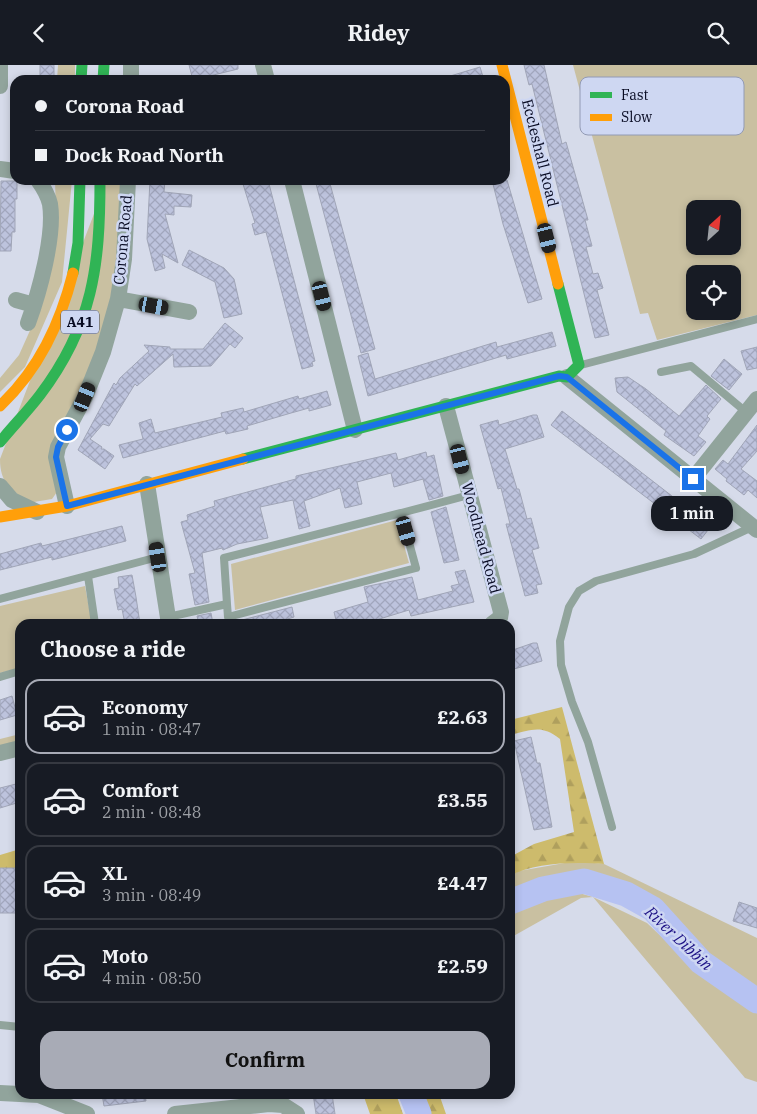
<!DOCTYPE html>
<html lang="en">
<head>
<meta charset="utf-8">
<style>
	:root { --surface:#171b24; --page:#242831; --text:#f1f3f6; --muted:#9ea1a6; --line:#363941; --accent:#a8abb6 }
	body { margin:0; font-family:"IBM Plex Serif",serif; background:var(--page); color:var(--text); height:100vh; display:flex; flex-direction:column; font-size:19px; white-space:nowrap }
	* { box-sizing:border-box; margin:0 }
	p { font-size:16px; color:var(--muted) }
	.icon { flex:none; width:28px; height:28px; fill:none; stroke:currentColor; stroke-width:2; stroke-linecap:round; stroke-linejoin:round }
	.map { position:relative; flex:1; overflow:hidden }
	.panel { position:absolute; left:15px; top:554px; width:500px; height:480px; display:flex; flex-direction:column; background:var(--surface); border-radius:15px; box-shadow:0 2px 8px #0003 }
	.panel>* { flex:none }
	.hud { position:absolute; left:10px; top:10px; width:500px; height:110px; border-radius:15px; box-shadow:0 2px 8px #0003; display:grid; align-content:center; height:110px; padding:0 25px; background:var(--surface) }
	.needle { width:32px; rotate:27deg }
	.fabs { position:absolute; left:686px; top:135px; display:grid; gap:10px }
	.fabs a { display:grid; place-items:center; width:55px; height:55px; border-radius:10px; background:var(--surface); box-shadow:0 2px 8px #0003; font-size:25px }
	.end { position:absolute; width:22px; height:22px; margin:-11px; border:6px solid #1a73e8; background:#fff; box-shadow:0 0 0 2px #fff }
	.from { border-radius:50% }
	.bubble { position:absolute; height:35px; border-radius:15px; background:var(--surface); box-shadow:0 2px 8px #0003; font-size:16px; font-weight:800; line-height:35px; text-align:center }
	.car { position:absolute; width:15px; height:30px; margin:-15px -8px; border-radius:6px; box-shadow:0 0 4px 1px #0007; background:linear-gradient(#222 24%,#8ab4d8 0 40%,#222 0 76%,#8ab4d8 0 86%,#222 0) }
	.hud b { display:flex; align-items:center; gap:18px; height:48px; font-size:19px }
	.hud b+b { border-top:1px solid var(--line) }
	.hud i { width:12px; height:12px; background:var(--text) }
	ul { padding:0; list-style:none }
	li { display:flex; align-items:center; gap:15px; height:75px; margin:0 10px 8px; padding:0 15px; border:2px solid var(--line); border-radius:15px }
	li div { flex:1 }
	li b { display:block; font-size:19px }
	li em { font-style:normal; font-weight:800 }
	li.active { border-color:var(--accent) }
	li>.icon { width:45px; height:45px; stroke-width:1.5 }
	h2 { padding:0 25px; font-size:22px; line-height:60px }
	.cta { display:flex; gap:10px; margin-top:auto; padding:10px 25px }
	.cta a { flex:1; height:58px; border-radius:15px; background:var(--accent); color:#111; font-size:20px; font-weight:800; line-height:58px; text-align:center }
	header { display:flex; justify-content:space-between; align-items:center; height:65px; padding:0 25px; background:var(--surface); font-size:22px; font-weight:800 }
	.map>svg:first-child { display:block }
	.green { fill:#c9c0a1; fill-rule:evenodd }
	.forest { fill:url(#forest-firs) }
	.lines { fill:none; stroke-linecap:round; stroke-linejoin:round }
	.river { stroke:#b6c2f2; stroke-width:25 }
	.building { fill:url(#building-cross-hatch); stroke:#a0a5b7 }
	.lane { stroke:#91a49c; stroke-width:8 }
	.street { stroke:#91a49c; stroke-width:16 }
	.fast { stroke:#30b455; stroke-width:11 }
	.slow { stroke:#ff9f0a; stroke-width:11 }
	.route { stroke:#1a73e8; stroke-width:6 }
	.labels { text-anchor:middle; stroke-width:5; stroke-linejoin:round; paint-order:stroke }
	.shield { fill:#ced7f2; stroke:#434860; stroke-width:1 }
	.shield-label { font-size:14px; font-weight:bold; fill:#070a22 }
	.street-label { font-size:15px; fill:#070a22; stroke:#ced7f2 }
	.water-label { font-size:16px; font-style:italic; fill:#1c1185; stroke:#ced7f2 }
	.key { fill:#ced7f2; stroke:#929ab4; stroke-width:1 }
	.key-label { font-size:14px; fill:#070a22 }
</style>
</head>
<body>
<header><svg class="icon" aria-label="back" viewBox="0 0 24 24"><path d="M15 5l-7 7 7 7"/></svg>Ridey<svg class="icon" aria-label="search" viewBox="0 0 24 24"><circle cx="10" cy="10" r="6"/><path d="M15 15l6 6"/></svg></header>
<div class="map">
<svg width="757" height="1049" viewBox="0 0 757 1049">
	<defs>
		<pattern id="forest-firs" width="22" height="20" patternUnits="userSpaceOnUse" patternTransform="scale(1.25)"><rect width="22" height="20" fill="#cdbb6c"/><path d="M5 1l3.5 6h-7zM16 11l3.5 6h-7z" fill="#af9f5d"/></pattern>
		<pattern id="building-cross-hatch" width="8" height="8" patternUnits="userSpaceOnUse" patternTransform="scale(1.25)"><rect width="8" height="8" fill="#bdc3dd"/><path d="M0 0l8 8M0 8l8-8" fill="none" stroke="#a1a6bd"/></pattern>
	</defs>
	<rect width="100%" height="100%" fill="#d6dbea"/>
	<!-- green -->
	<path class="green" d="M58,0H75V15H57Z
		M573,0H757V250L657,275L648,248L640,249ZM695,144H732V181H695ZM695,209H732V246H695Z
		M55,115H72L62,217L25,302L0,327V313L19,290L32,261L56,151Z
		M107,115H122L120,182L112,234L102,274L71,346L57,427L52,434L28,438C11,423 0,419 0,394Z
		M397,455L409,498L235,545L231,499Z
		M85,521L92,559H20V603L0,608V541Z
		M20,669V678L0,684V674Z
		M576,796L604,799L757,873V929C739,918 722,907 707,893C691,879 679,860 663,846C640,825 600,805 569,808C548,809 529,818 510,825V811L519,806Z
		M572,826L593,832L647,858L703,911L757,947V1017L745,1013L593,832L581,833L510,873V847L558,828Z"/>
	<!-- forest -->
	<path class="forest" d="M562,642L604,799C576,797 534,797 510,811V792L534,779L574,767L560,674C541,659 532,665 510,670V655Z
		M20,784V803H0V790Z
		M363,1029H396L403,1049H370Z
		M424,1029H439L446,1049H430Z"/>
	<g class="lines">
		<!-- river -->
		<path class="river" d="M510,837L543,824L584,816L626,829L653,844L701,897L757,936
			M411,1029L419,1049"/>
	</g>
	<!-- building -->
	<path class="building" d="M40,0H54V15H40Z
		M189,0H238V4L193,15Z
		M524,0H544L562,79L566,77L588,155H585L592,181L586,182L593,209L598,208L603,223L597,225L609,270L595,273L532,19L529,20Z
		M480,2L484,15H447V12Z
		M150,115H165L164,127L192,130L191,142L174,141V150L165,149L178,198L162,189L165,203L155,206L147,174Z
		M248,115H268L315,296L312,297L313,301L302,304L266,167L255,170L252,159L255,158L243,119L249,117Z
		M315,115H329L375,284L361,288Z
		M492,115H507L542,234L528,238L503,159Z
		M1,116H17V134H15V167H12L11,186H0Z
		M189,185L224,203L234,214L242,249L224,253L215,217L182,200Z
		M225,258L243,273L235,283L230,279L211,301L174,302L173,289L137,321L135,319L109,361L103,359L90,374L102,382L101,384H104L114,391L105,404L78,385L114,318L116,320L120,313L149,286L144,280L170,282V284H203Z
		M552,267L556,281L507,294L506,290L368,331L358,291L368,288L375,314L496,277L497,282Z
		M757,282V303L747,305L741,286Z
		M724,294L742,309L729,325L711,311Z
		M628,312L646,324L679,351L706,320L721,334L707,351L710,354L698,371L706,377L694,391L664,370L666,366L617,327L615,313Z
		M327,326L331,340L309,346V343L291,348L247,361L248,364L226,369L225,366L123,393L119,380L143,374L139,358L151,354L155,368L222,352L221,348L243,343L244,347L298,331L299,334Z
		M562,346L681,438L682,437L712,460L701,474L551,360Z
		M533,350H537L544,372L505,384L517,424H519L527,454L531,453L539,483L532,485L542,519L536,520L538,528L525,531L506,459H510L501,423L498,424L480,360L498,355L499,360Z
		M757,360V386L741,404L757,416V433L748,425L744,430L726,416L727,414L715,404L723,395L728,399Z
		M426,387L427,392L434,390L443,431L429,435L423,414L394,422L391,408L357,417L362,439L345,443L340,423L304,436L310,461L299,464L293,435L260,442L268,473L237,479L223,485L222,483L202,488L209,537L195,540L189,509L195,508L181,457L188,455L187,450L215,441L214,436L292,415L296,414V411L396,388L398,395Z
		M446,442L459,495L444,498L431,447Z
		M122,461L126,476L52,495V492L0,505V489L41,478L42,481Z
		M465,505L474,537L411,551L409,545L363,559H337L334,547L368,537L364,522L412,512L418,535L453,526L451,521L459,519L455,507Z
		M132,510L136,532L140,559H125L122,544L118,545L114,524L119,523L118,512Z
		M292,542L294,552L271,559H242V555Z
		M211,548L213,559H199L197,551Z
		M533,578H537L542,596L514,604L513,601L510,602V586Z
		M12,631L17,650L0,655V635Z
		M531,672L537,698H540L552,762L534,765L514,676Z
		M20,718V737L0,743V723Z
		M0,803H20V848H0Z
		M739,837L757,843V863L733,856Z
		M102,1029H145L146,1036L104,1041Z
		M313,1029H332L335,1049H316Z"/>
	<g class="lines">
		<!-- lane -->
		<path class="lane" d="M581,300L757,254
			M661,307L691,301L746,347
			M401,448L469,430
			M88,511L95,559
			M0,534L158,492
			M168,552L227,539L228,552L416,503L401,448L224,493L227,539
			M0,612L20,606
			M612,762L588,677L572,637L561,600L560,576L569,542L579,526L596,516L694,489L752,462
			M0,960L20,962"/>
		<!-- street -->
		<path class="street" d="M263,0L267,15
			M131,15V0
			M0,21V0
			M0,104L15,106
			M292,115L355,365
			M118,234L189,247
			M16,235L34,240
			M28,258C39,228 55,171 50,139C48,130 43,122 38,115
			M567,312L757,465
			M446,341L501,547L500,553L492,559
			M693,414L757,334
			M147,419L169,559
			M0,421L12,435L37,447
			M67,441L56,392L58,382L85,332L103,287L118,234L124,194L128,115
			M0,688L20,683
			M0,1028L39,1030L87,1049
			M175,1049L269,1039L283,1040L297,1049"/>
		<!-- fast -->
		<path class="fast" d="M81,15L82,0
			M103,15L104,0
			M73,208L78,178L80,115
			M0,377C13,361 27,347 40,330C93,260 100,201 100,115
			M243,394L559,311L567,312L579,300L558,219"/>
		<!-- slow -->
		<path class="slow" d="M502,0L558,219
			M0,341C39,304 60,259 73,208
			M0,452L67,441L243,394"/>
	</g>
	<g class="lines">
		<!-- route -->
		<path class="route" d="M67,365L58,382L56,392L67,441L559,311L567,312L693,414"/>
	</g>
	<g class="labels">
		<!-- shield labels -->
		<rect class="shield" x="61" y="245.5" width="38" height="23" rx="4"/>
		<g class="shield-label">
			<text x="80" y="262">A41</text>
		</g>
		<!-- street labels -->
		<g class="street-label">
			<text transform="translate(540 88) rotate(76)" y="5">Eccleshall Road</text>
			<text transform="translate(123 175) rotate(-85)" y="5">Corona Road</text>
			<text transform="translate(481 473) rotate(75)" y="5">Woodhead Road</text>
		</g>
		<!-- water labels -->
		<g class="water-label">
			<text transform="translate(679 873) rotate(43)" y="6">River Dibbin</text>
		</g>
	</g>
	<!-- legend -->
	<rect x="580" y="12" width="164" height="58" rx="8" class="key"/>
	<rect x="590" y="27" width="22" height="6" fill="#30b455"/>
	<rect x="590" y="49" width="22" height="7" fill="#ff9f0a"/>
	<g class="key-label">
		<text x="621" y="35">Fast</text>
		<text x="621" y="57">Slow</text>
	</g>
</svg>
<div class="fabs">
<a><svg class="needle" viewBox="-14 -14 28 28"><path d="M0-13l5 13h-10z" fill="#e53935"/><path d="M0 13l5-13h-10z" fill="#9ea1a6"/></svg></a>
<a><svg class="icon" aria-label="locate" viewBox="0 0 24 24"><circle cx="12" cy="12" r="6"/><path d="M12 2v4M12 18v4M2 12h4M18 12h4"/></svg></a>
</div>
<i class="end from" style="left:67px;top:365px"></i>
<i class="end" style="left:693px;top:414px"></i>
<div class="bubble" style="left:651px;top:431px;width:82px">1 min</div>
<i class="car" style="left:547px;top:173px;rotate:166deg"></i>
<i class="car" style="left:322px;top:231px;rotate:166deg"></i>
<i class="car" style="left:154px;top:241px;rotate:100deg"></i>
<i class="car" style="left:85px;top:332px;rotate:22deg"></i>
<i class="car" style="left:460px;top:394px;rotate:166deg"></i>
<i class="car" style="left:406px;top:466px;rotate:164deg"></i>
<i class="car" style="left:158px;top:492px;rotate:351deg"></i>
<div class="hud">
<b><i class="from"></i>Corona Road</b>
<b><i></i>Dock Road North</b>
</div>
<section class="panel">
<h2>Choose a ride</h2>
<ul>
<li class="active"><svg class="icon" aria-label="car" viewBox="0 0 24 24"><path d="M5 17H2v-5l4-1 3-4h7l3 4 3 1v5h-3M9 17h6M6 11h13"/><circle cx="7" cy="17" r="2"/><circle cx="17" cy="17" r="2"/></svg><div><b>Economy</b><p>1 min · 08:47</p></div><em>£2.63</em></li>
<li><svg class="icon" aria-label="car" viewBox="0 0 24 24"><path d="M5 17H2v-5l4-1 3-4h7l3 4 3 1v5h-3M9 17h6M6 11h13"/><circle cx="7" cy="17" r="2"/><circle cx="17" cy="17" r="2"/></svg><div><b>Comfort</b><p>2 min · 08:48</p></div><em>£3.55</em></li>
<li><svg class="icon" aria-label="car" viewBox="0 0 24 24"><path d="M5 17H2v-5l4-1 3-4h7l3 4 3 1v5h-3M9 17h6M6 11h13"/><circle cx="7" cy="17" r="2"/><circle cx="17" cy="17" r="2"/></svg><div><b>XL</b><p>3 min · 08:49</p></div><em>£4.47</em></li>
<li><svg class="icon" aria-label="car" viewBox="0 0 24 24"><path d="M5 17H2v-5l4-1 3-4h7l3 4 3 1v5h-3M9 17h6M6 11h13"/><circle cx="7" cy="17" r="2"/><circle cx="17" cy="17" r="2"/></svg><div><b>Moto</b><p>4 min · 08:50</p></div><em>£2.59</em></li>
</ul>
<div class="cta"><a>Confirm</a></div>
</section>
</div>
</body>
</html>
